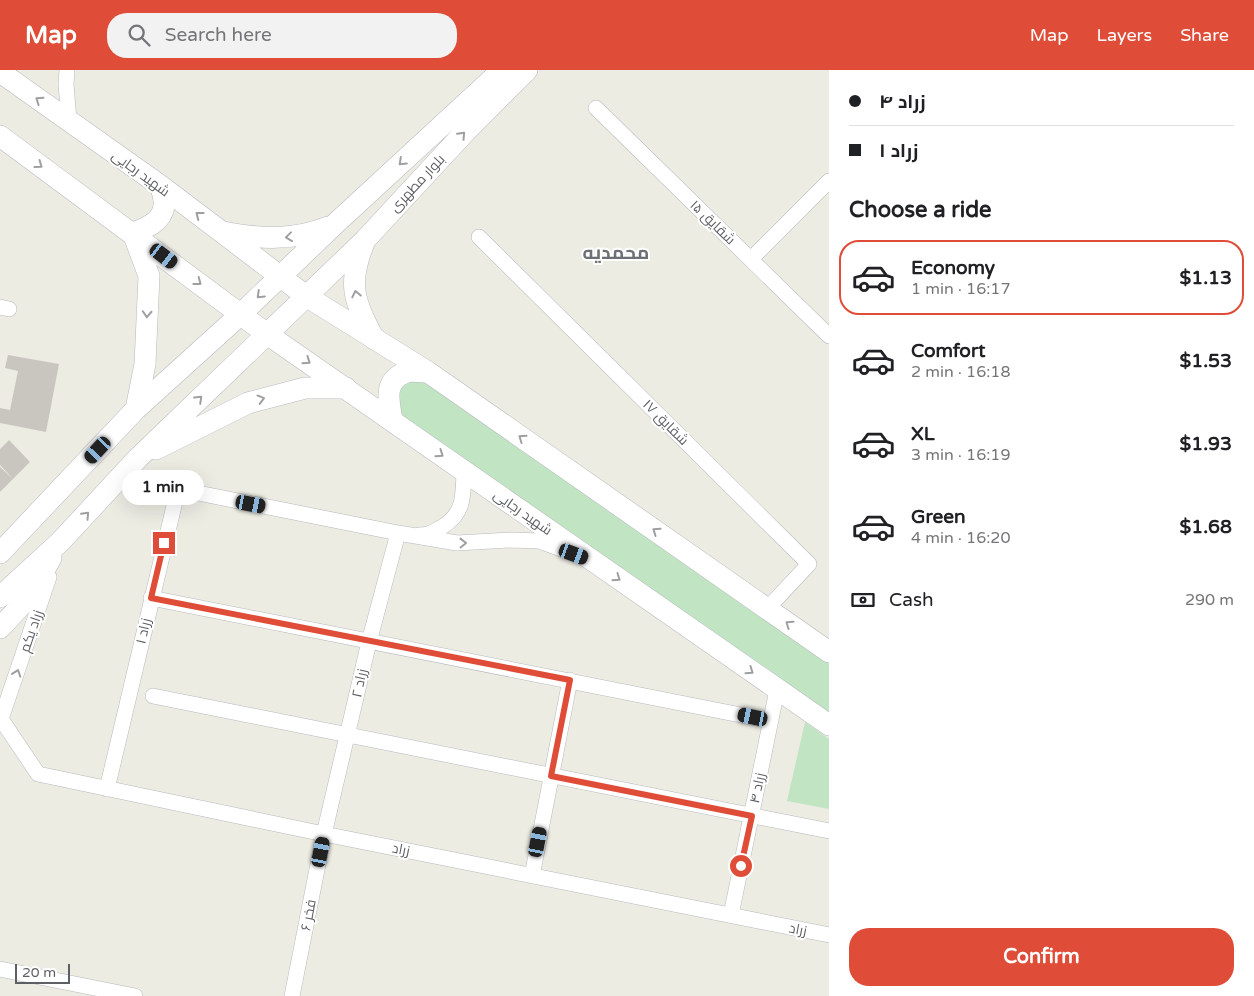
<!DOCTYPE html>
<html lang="en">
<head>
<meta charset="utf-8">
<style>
	:root { --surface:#fff; --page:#f2f2f2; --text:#202124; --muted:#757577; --line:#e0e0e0; --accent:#df4d38 }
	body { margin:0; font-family:"Varela Round",Cairo,sans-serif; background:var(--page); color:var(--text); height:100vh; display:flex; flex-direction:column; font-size:19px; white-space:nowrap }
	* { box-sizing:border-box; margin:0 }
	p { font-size:16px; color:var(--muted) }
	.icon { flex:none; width:28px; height:28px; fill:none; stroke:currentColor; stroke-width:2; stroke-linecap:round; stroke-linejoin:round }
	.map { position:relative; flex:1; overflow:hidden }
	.details { display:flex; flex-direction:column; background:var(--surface); width:425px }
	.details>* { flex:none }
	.hud { display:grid; align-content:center; height:110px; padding:0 20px; background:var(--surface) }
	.scale { position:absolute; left:15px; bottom:12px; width:55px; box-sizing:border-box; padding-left:5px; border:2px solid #5c5f63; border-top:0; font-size:14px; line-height:18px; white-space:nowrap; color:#5c5f63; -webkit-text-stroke:4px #fff; paint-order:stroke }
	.end { position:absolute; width:22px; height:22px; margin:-11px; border:6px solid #df4d38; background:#fff; box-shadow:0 0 0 2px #fff }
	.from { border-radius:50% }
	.bubble { position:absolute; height:35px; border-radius:18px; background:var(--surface); box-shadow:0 5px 20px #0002; font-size:16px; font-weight:700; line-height:35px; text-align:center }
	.car { position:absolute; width:15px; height:30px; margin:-15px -8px; border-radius:6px; box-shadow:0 0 4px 1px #0007; background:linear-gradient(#222 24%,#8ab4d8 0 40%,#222 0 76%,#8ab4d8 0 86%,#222 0) }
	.hud b { display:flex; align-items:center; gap:18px; height:48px; font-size:19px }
	.hud b+b { border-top:1px solid var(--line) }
	.hud i { width:12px; height:12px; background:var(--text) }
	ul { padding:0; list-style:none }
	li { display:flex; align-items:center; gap:15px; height:75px; margin:0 10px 8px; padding:0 10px; border:2px solid transparent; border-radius:20px }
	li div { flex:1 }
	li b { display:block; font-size:19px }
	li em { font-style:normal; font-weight:700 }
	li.selected { border-color:var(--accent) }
	li>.icon { width:45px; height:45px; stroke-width:1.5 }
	h2 { padding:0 20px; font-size:22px; line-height:60px }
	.pay { display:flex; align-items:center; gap:12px; height:55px; padding:0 20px; font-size:19px }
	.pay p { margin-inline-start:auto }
	.primary-button { display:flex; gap:10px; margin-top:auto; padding:10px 20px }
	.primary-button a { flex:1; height:58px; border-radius:20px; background:var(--accent); color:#fff; font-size:20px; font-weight:700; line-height:58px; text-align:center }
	header { display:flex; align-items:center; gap:30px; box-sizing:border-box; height:70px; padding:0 25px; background:var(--accent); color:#fff }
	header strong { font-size:24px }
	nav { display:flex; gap:28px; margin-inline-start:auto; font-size:18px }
	.search { width:350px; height:45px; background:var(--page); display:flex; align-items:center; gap:12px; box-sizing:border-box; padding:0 18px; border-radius:20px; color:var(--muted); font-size:19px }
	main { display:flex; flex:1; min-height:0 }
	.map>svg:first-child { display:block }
	.green { fill:#c1e4c3 }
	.building { fill:#c9c6c0 }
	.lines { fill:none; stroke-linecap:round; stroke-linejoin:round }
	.street-casing { stroke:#b6b9bd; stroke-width:16 }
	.secondary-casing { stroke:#b7b9bf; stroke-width:22 }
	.street { stroke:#fff; stroke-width:15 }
	.secondary { stroke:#fff; stroke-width:21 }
	.oneway { stroke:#9d9fa1 }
	.route { stroke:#df4d38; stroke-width:6 }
	.labels { text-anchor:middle; stroke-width:4; stroke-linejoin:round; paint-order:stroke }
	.street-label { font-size:14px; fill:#5c5f63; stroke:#fff }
	.district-label { font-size:19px; font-weight:bold; fill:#6d7075; stroke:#fff }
</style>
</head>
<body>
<header>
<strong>Map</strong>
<div class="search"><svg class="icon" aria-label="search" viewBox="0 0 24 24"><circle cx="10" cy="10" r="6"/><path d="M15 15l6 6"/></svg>Search here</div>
<nav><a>Map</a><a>Layers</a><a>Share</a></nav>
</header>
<main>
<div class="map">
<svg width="829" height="926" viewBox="0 0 829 926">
	<rect width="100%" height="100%" fill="#edece3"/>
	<!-- green -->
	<path class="green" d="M428,302L829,582V655L392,350V311Z
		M805,652L829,669V739L787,731Z"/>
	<!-- building -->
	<path class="building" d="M8,285L59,294L46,362L0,353V338L10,340L18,301L5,298Z
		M9,370L30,392L13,409L0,395V379Z
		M0,397L13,409L0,422Z"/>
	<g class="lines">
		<defs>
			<path id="street" d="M67,0L66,14L69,51
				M596,38L829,266
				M479,167L809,494L767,539
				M751,189L829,111
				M0,237L9,239
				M419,465C429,465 433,462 442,457C465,443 463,425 464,401
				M49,507L1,649L38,704L324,764L829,865
				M151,528L771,651
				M153,626L829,761
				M107,719L178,419L398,463L457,473L512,470L539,471L572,483
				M532,806L570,610
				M731,845L777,620
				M0,899L135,926
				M292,926L324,764L369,572L398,463"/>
			<path id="secondary" d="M0,2L161,116L306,226L428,302L829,582
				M0,66L267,264L829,655
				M223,162C260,169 293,171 328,157
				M364,173C347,214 354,231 374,269
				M136,339L145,294L149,206L133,163C146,158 162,152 164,136C165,130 162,122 161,116
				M392,350C389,332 383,312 404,303C410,300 421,302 428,302
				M156,379L248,333L305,318H346
				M0,483L136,339L241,244L335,154L502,0
				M0,527L60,472L138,388L365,170L465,62L527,0
				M0,558L30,526L51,488"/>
		</defs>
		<!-- street casing -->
		<use href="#street" class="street-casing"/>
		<!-- secondary casing -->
		<use href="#secondary" class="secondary-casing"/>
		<!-- street -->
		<use href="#street" class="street"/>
		<!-- secondary -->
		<use href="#secondary" class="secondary"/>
	</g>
	<!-- one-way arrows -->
	<defs><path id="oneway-chevron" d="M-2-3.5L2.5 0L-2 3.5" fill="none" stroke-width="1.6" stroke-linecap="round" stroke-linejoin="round" transform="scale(1.25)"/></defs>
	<g class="oneway">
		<use href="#oneway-chevron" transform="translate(39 30) rotate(-145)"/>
		<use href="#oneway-chevron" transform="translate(462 65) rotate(-47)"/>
		<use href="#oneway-chevron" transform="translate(402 92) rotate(137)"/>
		<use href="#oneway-chevron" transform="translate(39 95) rotate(36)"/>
		<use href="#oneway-chevron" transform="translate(199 145) rotate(-142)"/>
		<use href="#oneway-chevron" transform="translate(289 167) rotate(173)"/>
		<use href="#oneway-chevron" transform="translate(198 212) rotate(37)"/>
		<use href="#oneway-chevron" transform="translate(356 224) rotate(-102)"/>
		<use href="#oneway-chevron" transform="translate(260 225) rotate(136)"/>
		<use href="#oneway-chevron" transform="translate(147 244) rotate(93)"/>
		<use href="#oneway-chevron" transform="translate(307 291) rotate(35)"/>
		<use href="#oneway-chevron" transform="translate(199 329) rotate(-44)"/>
		<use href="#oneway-chevron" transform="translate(261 329) rotate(-15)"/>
		<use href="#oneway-chevron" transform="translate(522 368) rotate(-145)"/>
		<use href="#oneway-chevron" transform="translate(440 384) rotate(35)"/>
		<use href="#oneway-chevron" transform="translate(86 445) rotate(-47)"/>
		<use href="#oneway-chevron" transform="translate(656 461) rotate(-145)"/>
		<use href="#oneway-chevron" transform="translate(463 473) rotate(-1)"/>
		<use href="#oneway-chevron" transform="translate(617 508) rotate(35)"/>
		<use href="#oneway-chevron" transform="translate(789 554) rotate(-145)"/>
		<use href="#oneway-chevron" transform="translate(750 601) rotate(35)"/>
		<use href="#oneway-chevron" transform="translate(17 603) rotate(-71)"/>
	</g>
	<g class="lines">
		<!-- route -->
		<path class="route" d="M164,473L151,528L570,610L551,706L752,746L741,796"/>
	</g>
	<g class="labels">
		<!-- street labels -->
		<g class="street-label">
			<text transform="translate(141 103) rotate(36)" y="5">شهید رجایی</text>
			<text transform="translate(417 113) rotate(-47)" y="5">بلوار مطهری</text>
			<text transform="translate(713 152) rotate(44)" y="5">شقایق ۱۵</text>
			<text transform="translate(666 352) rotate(45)" y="5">شقایق ۱۷</text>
			<text transform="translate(523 442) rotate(35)" y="5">شهید رجایی</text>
			<text transform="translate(31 561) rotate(-71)" y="5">زراد یکم</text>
			<text transform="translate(143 561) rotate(-77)" y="5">زراد ۱</text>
			<text transform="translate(359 613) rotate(-78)" y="5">زراد ۲</text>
			<text transform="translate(757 718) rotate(-78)" y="5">زراد ۴</text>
			<text transform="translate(401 779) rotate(11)" y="5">زراد</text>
			<text transform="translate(308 845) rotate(-79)" y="5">فخر ۶</text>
			<text transform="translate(798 859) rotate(11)" y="5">زراد</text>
		</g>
		<!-- district labels -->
		<g class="district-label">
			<text x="616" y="189">محمدیه</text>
		</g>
	</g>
</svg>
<div class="scale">20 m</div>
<i class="end from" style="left:741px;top:796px"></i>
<i class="end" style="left:164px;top:473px"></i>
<div class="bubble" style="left:122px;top:400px;width:82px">1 min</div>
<i class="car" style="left:164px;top:186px;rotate:127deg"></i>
<i class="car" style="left:98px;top:380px;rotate:223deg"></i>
<i class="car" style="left:251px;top:434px;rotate:101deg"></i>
<i class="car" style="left:574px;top:484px;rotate:110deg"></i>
<i class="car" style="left:753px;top:647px;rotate:282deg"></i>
<i class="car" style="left:538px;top:772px;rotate:11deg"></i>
<i class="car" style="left:321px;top:782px;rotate:11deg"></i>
</div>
<section class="details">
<div class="hud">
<b><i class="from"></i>زراد ۴</b>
<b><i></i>زراد ۱</b>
</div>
<h2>Choose a ride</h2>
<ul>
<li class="selected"><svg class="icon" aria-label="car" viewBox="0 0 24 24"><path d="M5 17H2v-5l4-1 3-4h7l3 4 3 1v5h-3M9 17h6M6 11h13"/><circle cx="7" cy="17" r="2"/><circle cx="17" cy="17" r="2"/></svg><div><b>Economy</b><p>1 min · 16:17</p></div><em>$1.13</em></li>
<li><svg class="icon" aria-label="car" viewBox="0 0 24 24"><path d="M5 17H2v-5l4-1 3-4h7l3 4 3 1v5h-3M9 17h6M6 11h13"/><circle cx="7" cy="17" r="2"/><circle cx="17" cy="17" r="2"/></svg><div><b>Comfort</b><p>2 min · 16:18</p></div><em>$1.53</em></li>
<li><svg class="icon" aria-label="car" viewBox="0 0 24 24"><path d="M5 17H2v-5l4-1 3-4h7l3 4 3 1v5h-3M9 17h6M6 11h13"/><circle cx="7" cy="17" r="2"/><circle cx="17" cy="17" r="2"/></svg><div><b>XL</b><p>3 min · 16:19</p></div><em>$1.93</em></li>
<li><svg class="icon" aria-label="car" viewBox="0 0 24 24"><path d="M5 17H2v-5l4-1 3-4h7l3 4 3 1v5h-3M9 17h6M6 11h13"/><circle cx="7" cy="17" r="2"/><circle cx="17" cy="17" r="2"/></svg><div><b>Green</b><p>4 min · 16:20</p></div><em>$1.68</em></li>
</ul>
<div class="pay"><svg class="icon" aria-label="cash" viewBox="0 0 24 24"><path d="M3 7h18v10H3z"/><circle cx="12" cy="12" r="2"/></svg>Cash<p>290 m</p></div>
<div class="primary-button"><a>Confirm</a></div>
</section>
</main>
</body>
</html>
